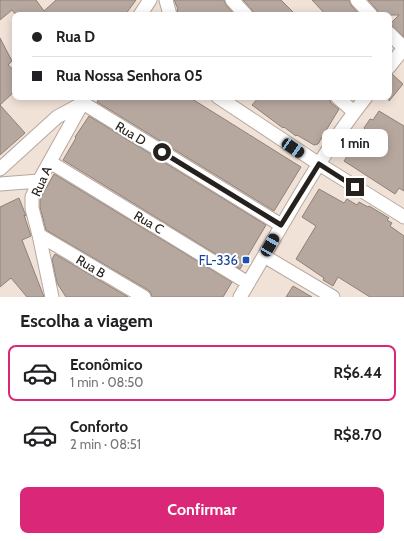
<!DOCTYPE html>
<html lang="pt">
<head>
<meta charset="utf-8">
<style>
	:root { --surface:#fff; --page:#f2f2f2; --text:#202124; --muted:#757577; --line:#e0e0e0; --accent:#db2777 }
	body { margin:0; font-family:Cabin,sans-serif; background:var(--page); color:var(--text); height:100vh; display:flex; flex-direction:column; font-size:15px; white-space:nowrap }
	* { box-sizing:border-box; margin:0 }
	p { font-size:13px; color:var(--muted) }
	.icon { flex:none; width:22px; height:22px; fill:none; stroke:currentColor; stroke-width:2; stroke-linecap:round; stroke-linejoin:round }
	.map { position:relative; height:297px; overflow:hidden }
	.details { display:flex; flex-direction:column; background:var(--surface); flex:1 }
	.details>* { flex:none }
	.hud { position:absolute; left:12px; top:12px; width:380px; height:88px; border-radius:8px; box-shadow:0 2px 10px #0003; display:grid; align-content:center; height:88px; padding:0 20px; background:var(--surface) }
	.end { position:absolute; width:18px; height:18px; margin:-9px; border:5px solid #26211d; background:#fff; box-shadow:0 0 0 2px #fff }
	.from { border-radius:50% }
	.bubble { position:absolute; height:28px; border-radius:8px; background:var(--surface); box-shadow:0 2px 10px #0003; font-size:13px; font-weight:800; line-height:28px; text-align:center }
	.car { position:absolute; width:12px; height:24px; margin:-12px -6px; border-radius:5px; box-shadow:0 0 3px 1px #0007; background:linear-gradient(#222 24%,#8ab4d8 0 40%,#222 0 76%,#8ab4d8 0 86%,#222 0) }
	.hud b { display:flex; align-items:center; gap:14px; height:38px; font-size:15px }
	.hud b+b { border-top:1px solid var(--line) }
	.hud i { width:10px; height:10px; background:var(--text) }
	ul { padding:0; list-style:none }
	li { display:flex; align-items:center; gap:12px; height:56px; margin:0 8px 6px; padding:0 12px; border:2px solid transparent; border-radius:8px }
	li div { flex:1 }
	li b { display:block; font-size:15px }
	li em { font-style:normal; font-weight:800 }
	li.selected { border-color:var(--accent) }
	li>.icon { width:36px; height:36px; stroke-width:1.5 }
	h2 { padding:0 20px; font-size:18px; line-height:48px }
	.button { display:flex; gap:8px; margin-top:auto; padding:8px 20px }
	.button a { flex:1; height:46px; border-radius:8px; background:var(--accent); color:#fff; font-size:16px; font-weight:800; line-height:46px; text-align:center }
	.map>svg:first-child { display:block }
	.building { fill:#b7a89f; stroke:#8f8178 }
	.lines { fill:none; stroke-linecap:round; stroke-linejoin:round }
	.minor-casing { stroke:#b6a89e; stroke-width:15 }
	.minor { stroke:#fff; stroke-width:13 }
	.route { stroke:#26211d; stroke-width:5 }
	.transit-dot { fill:#1a4fb4; stroke:#fff; stroke-width:1.5 }
	.labels { text-anchor:middle; stroke-width:4; stroke-linejoin:round; paint-order:stroke }
	.street-label { font-size:13px; fill:#26211d; stroke:#fff }
	.transit-label { font-size:13px; fill:#164399; stroke:#fff; text-anchor:end }
</style>
</head>
<body>
<div class="map">
<svg width="404" height="297" viewBox="0 0 404 297">
	<rect width="100%" height="100%" fill="#f1e2d8"/>
	<!-- building -->
	<path class="building" d="M0,0H36L44,11L56,0H136L125,15H16L12,10L0,20Z
		M174,0H224L226,5L235,15H178L177,9H178Z
		M243,0H281L296,15H254L252,10Z
		M312,0H349L351,5L360,15H326Z
		M368,0H404V37L390,24L399,15H379L377,10Z
		M0,38L12,61L8,65L15,71V91L0,105Z
		M392,74L403,84L389,101V75Z
		M100,97H189L301,167L274,211L97,102Z
		M259,97H329L331,103L339,109L318,144L314,145L297,135L296,136L284,127L283,128L252,105Z
		M0,105L25,133L0,155Z
		M379,111L404,126V191L399,188L395,194L344,161L365,129L364,128L370,119L373,120Z
		M89,116L266,225L240,269L63,160L76,138L75,137Z
		M54,174L232,282L223,297H152L151,293L148,290L46,230L40,207V199Z
		M319,189L344,203L347,199L357,205L359,202L368,207L369,206L389,218L387,220L392,223L390,226L404,236V297H370L338,277L333,286L323,280L324,278L296,259L316,226L302,217Z
		M19,198L26,216L24,215L31,236L22,240L44,297H27L11,278L0,287V207Z
		M55,254L128,297H66L57,283L52,259Z
		M293,286L312,297H286Z"/>
	<g class="lines">
		<defs>
			<path id="minor" d="M166,0L170,15
				M232,0L246,15
				M357,0L371,15
				M140,15L150,0
				M389,33L404,48
				M389,67L404,48
				M218,97L319,164L404,217
				M337,97L354,112
				M50,162L248,283
				M0,169L57,117L83,103L281,225
				M0,184L39,181
				M39,235L144,297
				M264,256L333,297
				M52,297L39,235L32,208V197L39,181L83,102
				M240,297C280,230 317,159 366,97"/>
		</defs>
		<!-- minor casing -->
		<use href="#minor" class="minor-casing"/>
		<!-- minor -->
		<use href="#minor" class="minor"/>
	</g>
	<g class="lines">
		<!-- route -->
		<path class="route" d="M162,152L281,225L319,164L355,187"/>
	</g>
	<!-- markers -->
	<rect class="transit-dot" x="242" y="256" width="8" height="8" rx="2"/>
	<g class="labels">
		<!-- street labels -->
		<g class="street-label">
			<text transform="translate(131 133) rotate(31)" y="5">Rua D</text>
			<text transform="translate(41 181) rotate(-66)" y="5">Rua A</text>
			<text transform="translate(149 222) rotate(31)" y="5">Rua C</text>
			<text transform="translate(91 266) rotate(31)" y="5">Rua B</text>
		</g>
		<!-- transit labels -->
		<g class="transit-label">
			<text x="238" y="265">FL-336</text>
		</g>
	</g>
</svg>
<i class="end from" style="left:162px;top:152px"></i>
<i class="end" style="left:355px;top:187px"></i>
<div class="bubble" style="left:322px;top:129px;width:66px">1 min</div>
<i class="car" style="left:293px;top:148px;rotate:124deg"></i>
<i class="car" style="left:270px;top:245px;rotate:30deg"></i>
<div class="hud">
<b><i class="from"></i>Rua D</b>
<b><i></i>Rua Nossa Senhora 05</b>
</div>
</div>
<section class="details">
<h2>Escolha a viagem</h2>
<ul>
<li class="selected"><svg class="icon" aria-label="car" viewBox="0 0 24 24"><path d="M5 17H2v-5l4-1 3-4h7l3 4 3 1v5h-3M9 17h6M6 11h13"/><circle cx="7" cy="17" r="2"/><circle cx="17" cy="17" r="2"/></svg><div><b>Econômico</b><p>1 min · 08:50</p></div><em>R$6.44</em></li>
<li><svg class="icon" aria-label="car" viewBox="0 0 24 24"><path d="M5 17H2v-5l4-1 3-4h7l3 4 3 1v5h-3M9 17h6M6 11h13"/><circle cx="7" cy="17" r="2"/><circle cx="17" cy="17" r="2"/></svg><div><b>Conforto</b><p>2 min · 08:51</p></div><em>R$8.70</em></li>
</ul>
<div class="button"><a>Confirmar</a></div>
</section>
</body>
</html>
